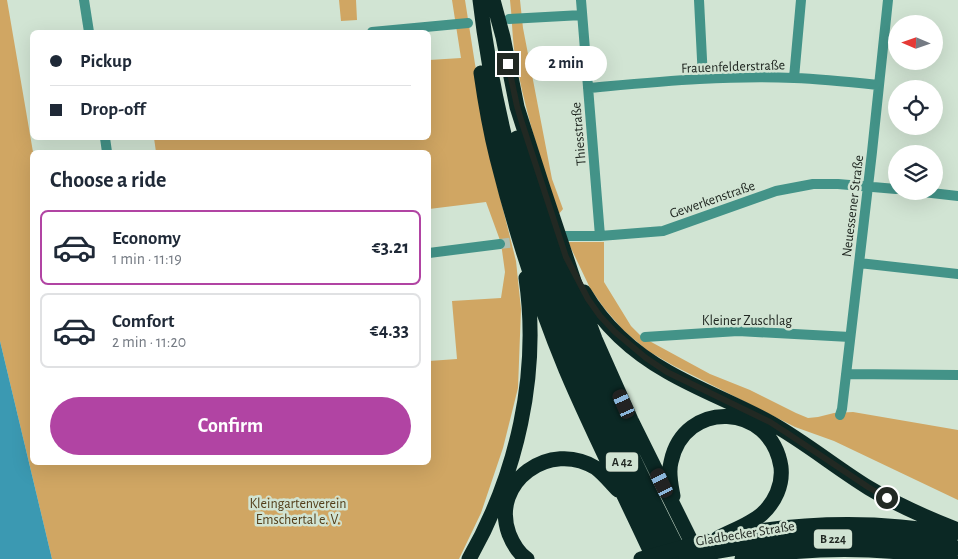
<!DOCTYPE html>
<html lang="en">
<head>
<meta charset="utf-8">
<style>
	:root { --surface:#fff; --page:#f6f6f7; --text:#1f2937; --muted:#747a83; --line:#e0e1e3; --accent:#b144a3 }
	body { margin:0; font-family:"Alegreya Sans",sans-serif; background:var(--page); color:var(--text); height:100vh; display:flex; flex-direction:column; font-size:19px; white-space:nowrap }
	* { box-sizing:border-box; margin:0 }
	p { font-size:16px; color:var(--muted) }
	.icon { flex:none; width:28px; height:28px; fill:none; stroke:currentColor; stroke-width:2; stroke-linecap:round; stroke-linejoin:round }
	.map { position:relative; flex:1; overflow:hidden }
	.sheet { position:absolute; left:30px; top:150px; width:401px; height:315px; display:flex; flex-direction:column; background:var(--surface); border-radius:8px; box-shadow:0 5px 20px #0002 }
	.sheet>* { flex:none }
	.hud { position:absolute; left:30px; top:30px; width:401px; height:110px; border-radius:8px; box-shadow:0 5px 20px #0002; display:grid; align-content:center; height:110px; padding:0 20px; background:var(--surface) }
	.needle { width:32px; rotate:272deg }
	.tools { position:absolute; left:888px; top:15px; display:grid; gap:10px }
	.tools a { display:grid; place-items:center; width:55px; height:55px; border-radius:50%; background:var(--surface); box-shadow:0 5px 20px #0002; font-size:25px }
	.end { position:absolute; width:22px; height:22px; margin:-11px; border:6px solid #222923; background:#fff; box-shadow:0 0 0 2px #fff }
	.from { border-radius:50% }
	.bubble { position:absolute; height:35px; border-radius:18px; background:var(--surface); box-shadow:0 5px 20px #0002; font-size:16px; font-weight:700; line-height:35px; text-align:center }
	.car { position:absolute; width:15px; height:30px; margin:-15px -8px; border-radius:6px; box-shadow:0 0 4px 1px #0007; background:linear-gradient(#222 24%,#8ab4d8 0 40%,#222 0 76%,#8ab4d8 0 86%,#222 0) }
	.hud b { display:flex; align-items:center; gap:18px; height:48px; font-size:19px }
	.hud b+b { border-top:1px solid var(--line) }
	.hud i { width:12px; height:12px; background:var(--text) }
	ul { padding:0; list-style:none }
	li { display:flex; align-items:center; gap:15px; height:75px; margin:0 10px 8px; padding:0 10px; border:2px solid var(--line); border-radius:8px }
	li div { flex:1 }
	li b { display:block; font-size:19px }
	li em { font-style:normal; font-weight:700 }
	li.selected { border-color:var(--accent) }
	li>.icon { width:45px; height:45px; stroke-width:1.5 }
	h2 { padding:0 20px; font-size:22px; line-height:60px }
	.button { display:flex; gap:10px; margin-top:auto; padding:10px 20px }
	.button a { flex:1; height:58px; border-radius:30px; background:var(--accent); color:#fff; font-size:20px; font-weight:700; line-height:58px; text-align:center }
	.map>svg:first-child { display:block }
	.green { fill:#d0a663 }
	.water { fill:#3b99b2 }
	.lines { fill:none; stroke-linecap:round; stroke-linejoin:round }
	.minor-tunnel { stroke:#aebfb0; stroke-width:10; stroke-dasharray:10 5; stroke-linecap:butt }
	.minor { stroke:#439388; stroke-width:10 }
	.highway { stroke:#0b2824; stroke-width:15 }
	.highway-bridge { stroke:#0b2824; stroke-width:15 }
	.route { stroke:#222923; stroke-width:6 }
	.labels { text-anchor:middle; stroke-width:5; stroke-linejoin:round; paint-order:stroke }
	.shield { fill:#d1e4d3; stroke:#566158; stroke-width:1 }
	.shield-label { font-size:12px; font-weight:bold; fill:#222923 }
	.street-label { font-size:14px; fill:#222923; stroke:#d1e4d3 }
	.park-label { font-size:14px; fill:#523d19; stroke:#d1e4d3 }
</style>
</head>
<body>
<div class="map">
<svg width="958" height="559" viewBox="0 0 958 559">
	<rect width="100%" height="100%" fill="#d1e4d3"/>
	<!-- green -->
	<path class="green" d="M0,0H7L33,152L32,462H429V361L457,359L452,301L501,298L505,272L501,243L486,202L429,209V152H156L154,138H429V60L461,58L452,0H465L475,64L486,121L494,173L516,261L521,309L518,388L503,448L481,513L459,559H52L0,341Z
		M339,0H356L357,20L341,21Z
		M510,0H520L523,28L552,179L563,209L558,215C541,161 523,106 514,49C512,33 512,16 510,0Z
		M568,242H604V282L631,326L642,337L710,374L750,390L796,413L808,418L818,417L834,413L853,412L958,430V500L834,441L795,427L674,366L648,351L623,330L604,308L590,288Z"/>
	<!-- water -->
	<path class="water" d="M0,341L52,559H0Z"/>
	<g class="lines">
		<!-- minor-tunnel -->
		<path class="minor-tunnel" d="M500,244L524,241"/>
		<!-- minor -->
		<path class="minor" d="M84,0L89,32
			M581,0L600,236
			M699,0L703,79
			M509,19L582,15
			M372,32L468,23
			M794,78L801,0
			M588,88C656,82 725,75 794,78C822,79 850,82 878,85
			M105,138L107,152
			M914,191L958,196
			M565,236H600L663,231L776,191L813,184H838L896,189
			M429,253L500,244
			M859,263L958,274
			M645,337L738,331L850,337
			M846,374L958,375
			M840,415L842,409L872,152L888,0"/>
		<!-- highway -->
		<path class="highway" d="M480,0C485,44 493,87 503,130C522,210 546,289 578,364C606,430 638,495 670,559
			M493,0L503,37L517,107L542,185L580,299L595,339L631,420L698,555
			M481,73C485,101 490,130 497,158C515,230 538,302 566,370C593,434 625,496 654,559
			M517,138C522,159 527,180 533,201C569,325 624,444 683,559
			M584,292C604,326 634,353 668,372C701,391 737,404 771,423C805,442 835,467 869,488C897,505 927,518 958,530
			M673,496C671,485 668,473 671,462C684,399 771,402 781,467C783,485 775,502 762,514C751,524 731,531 718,538
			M734,535C806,522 881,521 953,534
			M708,553C731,549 753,545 776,542C836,536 898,538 958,548
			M469,559C517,475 540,374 526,278
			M527,559C518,553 513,544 509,534C490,482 550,439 596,468C604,474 611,483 618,490
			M742,559C810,546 883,547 951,559"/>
		<!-- highway-bridge -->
		<path class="highway-bridge" d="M641,559L706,541
			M686,559L708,553"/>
	</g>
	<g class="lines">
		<!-- route -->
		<path class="route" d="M508,64L517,106L522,123L566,257L588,299L600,316L615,332L646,358L667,372L770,422L787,433L868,487L887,498"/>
	</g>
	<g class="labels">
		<!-- shield labels -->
		<g class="shield">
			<rect x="606" y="452.5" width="32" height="19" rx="4"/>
			<rect x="814" y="529.5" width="38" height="19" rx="4"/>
		</g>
		<g class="shield-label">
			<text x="622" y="466">A 42</text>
			<text x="833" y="543">B 224</text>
		</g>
		<!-- street labels -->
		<g class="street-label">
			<text transform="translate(733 66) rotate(-2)" y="5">Frauenfelderstraße</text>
			<text transform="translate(578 134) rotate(-95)" y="5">Thiesstraße</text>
			<text transform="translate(712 199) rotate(-19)" y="5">Gewerkenstraße</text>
			<text transform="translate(852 206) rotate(-83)" y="5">Neuessener Straße</text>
			<text x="747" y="325">Kleiner Zuschlag</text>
			<text transform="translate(745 533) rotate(-9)" y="5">Gladbecker Straße</text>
		</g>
		<!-- park labels -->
		<g class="park-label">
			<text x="298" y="508">Kleingartenverein<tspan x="298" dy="16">Emschertal e. V.</tspan></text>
		</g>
	</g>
</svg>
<div class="tools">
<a><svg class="needle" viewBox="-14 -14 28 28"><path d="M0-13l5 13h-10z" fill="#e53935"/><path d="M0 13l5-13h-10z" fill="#747a83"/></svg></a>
<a><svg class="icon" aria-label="locate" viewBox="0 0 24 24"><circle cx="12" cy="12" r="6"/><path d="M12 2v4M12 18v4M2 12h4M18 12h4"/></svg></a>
<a><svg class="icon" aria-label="layers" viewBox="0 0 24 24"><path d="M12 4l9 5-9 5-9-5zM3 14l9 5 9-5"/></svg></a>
</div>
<i class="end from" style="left:887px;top:498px"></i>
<i class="end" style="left:508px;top:64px"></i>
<div class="bubble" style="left:525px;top:46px;width:82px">2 min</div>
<i class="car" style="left:624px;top:404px;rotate:336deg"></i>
<i class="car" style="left:662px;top:483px;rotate:334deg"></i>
<div class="hud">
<b><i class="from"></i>Pickup</b>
<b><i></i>Drop-off</b>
</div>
<section class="sheet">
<h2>Choose a ride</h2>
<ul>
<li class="selected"><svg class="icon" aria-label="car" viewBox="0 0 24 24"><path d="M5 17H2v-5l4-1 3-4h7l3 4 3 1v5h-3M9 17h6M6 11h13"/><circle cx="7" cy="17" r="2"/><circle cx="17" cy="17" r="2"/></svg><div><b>Economy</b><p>1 min · 11:19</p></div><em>€3.21</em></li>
<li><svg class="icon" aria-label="car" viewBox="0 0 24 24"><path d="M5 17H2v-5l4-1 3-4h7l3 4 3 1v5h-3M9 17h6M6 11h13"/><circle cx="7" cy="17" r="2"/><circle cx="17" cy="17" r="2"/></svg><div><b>Comfort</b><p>2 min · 11:20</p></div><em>€4.33</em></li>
</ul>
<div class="button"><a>Confirm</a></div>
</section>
</div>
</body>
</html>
